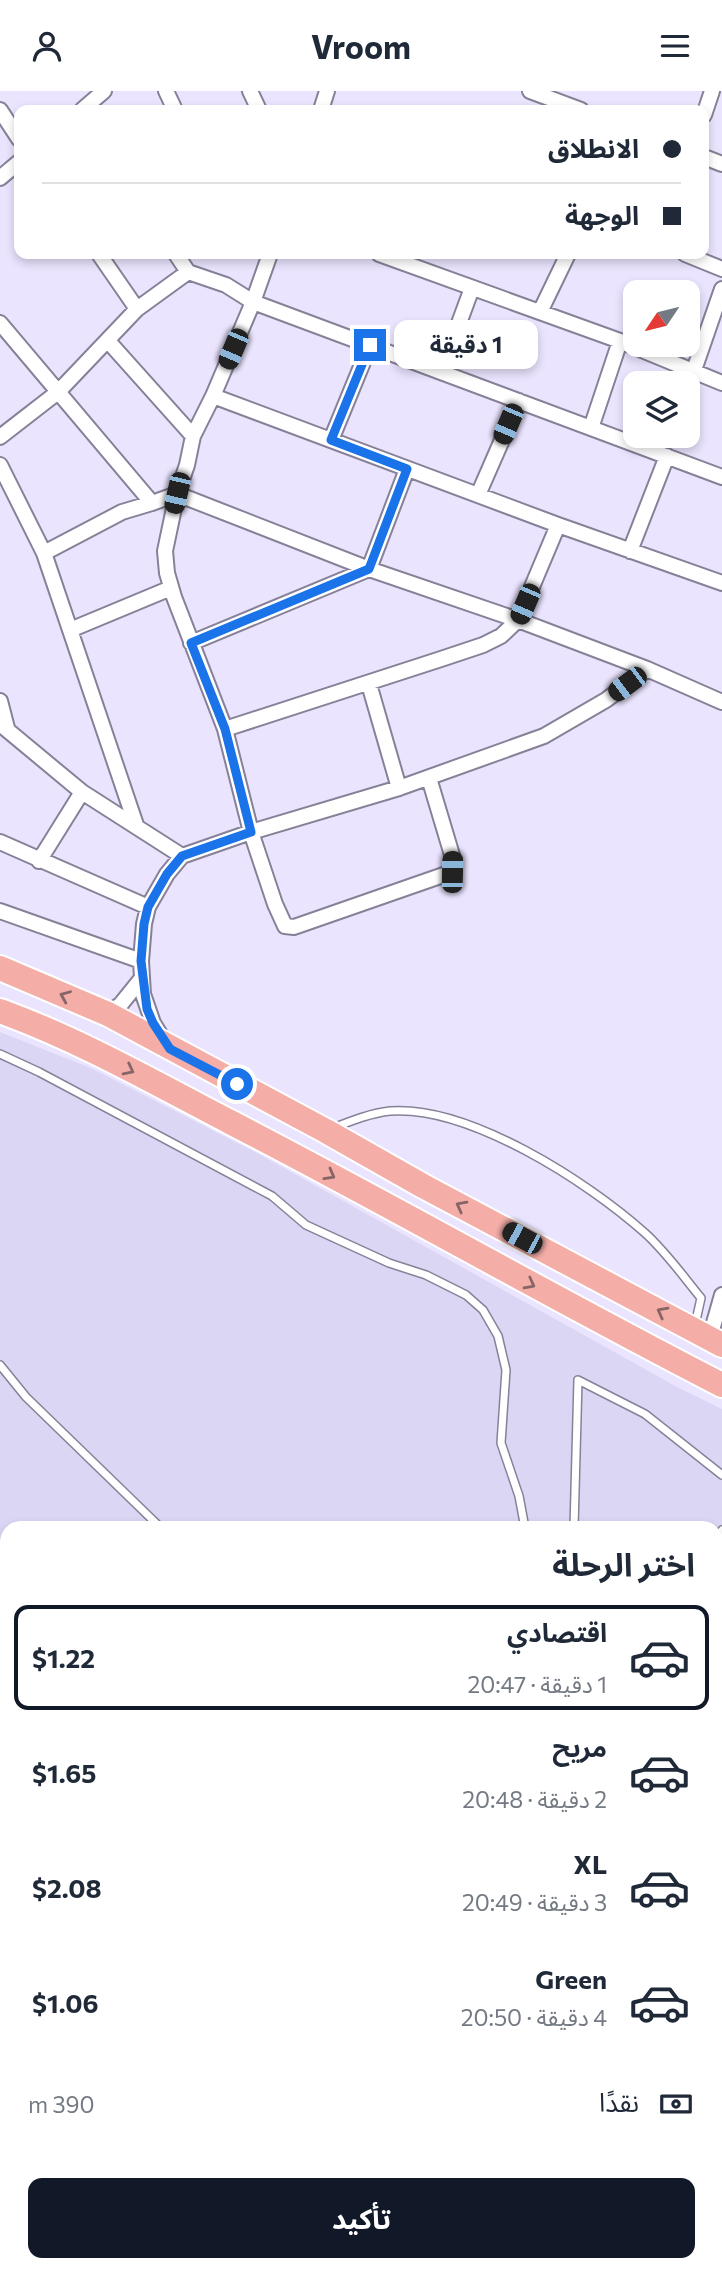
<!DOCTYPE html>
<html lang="ar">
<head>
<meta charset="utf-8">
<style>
	:root { --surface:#fff; --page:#f6f6f7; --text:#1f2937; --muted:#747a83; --line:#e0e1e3; --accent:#111827 }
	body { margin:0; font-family:Commissioner,"Noto Sans Arabic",sans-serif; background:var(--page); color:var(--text); direction:rtl; height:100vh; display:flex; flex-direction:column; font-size:26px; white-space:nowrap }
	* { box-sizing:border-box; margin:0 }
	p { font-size:23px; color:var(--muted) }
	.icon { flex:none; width:38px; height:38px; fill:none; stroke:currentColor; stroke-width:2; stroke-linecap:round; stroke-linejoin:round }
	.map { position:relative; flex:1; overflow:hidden; direction:ltr }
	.details { position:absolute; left:0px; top:1430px; width:723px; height:751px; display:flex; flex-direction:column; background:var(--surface); border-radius:21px 21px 0 0; box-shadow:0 4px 10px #0003; direction:rtl }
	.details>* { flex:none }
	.top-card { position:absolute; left:14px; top:14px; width:695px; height:154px; border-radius:14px; box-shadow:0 4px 10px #0003; direction:rtl; display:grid; align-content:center; height:154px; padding:0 28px; background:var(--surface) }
	.needle { width:46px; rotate:235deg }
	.fabs { position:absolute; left:623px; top:189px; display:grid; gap:14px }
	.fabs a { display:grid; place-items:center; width:77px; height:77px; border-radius:14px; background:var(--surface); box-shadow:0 4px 10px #0003; font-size:35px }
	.end { position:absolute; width:32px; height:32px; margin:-16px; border:9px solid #1a73e8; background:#fff; box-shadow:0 0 0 4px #fff }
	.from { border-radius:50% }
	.bubble { position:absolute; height:49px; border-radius:14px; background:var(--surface); box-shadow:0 4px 10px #0003; font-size:23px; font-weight:700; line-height:49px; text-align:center; direction:rtl }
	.car { position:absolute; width:21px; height:42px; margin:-21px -10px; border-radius:9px; box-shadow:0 0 5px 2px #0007; background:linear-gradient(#222 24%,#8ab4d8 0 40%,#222 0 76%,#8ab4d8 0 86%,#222 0) }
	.top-card b { display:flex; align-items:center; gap:24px; height:66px; font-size:26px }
	.top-card b+b { border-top:2px solid var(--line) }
	.top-card i { width:18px; height:18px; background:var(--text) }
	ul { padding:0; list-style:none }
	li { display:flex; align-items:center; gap:21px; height:105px; margin:0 14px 10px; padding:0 14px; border:4px solid transparent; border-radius:14px }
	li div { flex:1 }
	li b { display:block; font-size:26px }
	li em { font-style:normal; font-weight:700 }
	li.active { border-color:var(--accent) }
	li>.icon { width:63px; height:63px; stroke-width:1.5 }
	h2 { padding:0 28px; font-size:32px; line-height:84px }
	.pay { display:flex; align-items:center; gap:18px; height:77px; padding:0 28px; font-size:26px }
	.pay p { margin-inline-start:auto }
	.primary-button { display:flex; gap:14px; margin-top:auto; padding:14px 28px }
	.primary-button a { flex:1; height:80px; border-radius:14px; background:var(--accent); color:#fff; font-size:28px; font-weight:700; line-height:80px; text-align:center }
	header { display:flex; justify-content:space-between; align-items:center; height:91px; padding:0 28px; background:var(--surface); font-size:32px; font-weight:700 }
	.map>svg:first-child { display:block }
	.built { fill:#dcd6f5; fill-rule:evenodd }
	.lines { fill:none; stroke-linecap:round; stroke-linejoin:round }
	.lane-casing { stroke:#878198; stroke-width:10 }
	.street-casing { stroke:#878198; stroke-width:18 }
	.highway-casing { stroke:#fff; stroke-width:28 }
	.lane { stroke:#fff; stroke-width:7 }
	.street { stroke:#fff; stroke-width:14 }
	.highway { stroke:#f4ada7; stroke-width:24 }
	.oneway { stroke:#866567 }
	.route { stroke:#1a73e8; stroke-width:9 }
</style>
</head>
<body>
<header><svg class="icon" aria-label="menu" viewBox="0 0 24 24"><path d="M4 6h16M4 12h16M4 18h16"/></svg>Vroom<svg class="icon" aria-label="person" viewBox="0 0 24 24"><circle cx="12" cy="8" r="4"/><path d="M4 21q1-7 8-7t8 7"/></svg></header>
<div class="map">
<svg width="722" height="2180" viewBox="0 0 722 2180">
	<rect width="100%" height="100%" fill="#eae4fe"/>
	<!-- built -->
	<path class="built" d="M0,941L93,978L259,1063L679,1297L722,1318V2180H0ZM7,1437H716V2174H7Z"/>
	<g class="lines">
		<defs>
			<path id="lane" d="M0,963L39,981L272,1105L306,1134L389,1172L426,1184L466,1204L483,1219L498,1245L506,1279L501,1352L519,1405L525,1437
				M333,1037C351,1030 371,1022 390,1020C469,1014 588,1091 645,1142C666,1161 683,1185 701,1207L695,1234
				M0,1274L26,1306L161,1437
				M574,1437L578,1289L645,1323L722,1384
				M716,1447L722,1439
				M716,1625H722
				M0,1823L7,1833
				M716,2087L722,2082
				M363,2174L371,2180"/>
			<path id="street" d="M166,0L175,19
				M250,0L259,19
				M530,0L581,19
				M0,19L19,48
				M82,19L104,0
				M321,19L327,0
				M704,24L712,0
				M704,66L722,73
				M0,87L19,71
				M99,163L137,218
				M176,163L188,181L226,194L253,211L722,386
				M270,163L253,211L213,305L193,345L187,374L177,403L165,460L167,482L174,506L225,638L251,741L275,813L285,835L294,836L452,781V764L429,687
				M379,163L620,250L722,292
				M685,163L722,178
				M540,221L568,163
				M0,232L152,412L177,403L369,478L518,529L647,578L722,611
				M108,250L193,345
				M441,281L472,197
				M693,282L722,198
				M213,305L558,434L722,492
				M591,337L620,250
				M0,346L58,301L137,218L188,181
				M331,349L370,254
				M0,374L44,462L136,734
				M478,404L519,310
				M630,460L667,365
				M44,462L122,421L152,412
				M70,539L171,497
				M191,552L369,478L407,378
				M369,593L399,697
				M0,610L7,637
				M0,633L82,701L182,765
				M225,638L441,568L483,554L501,545L518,529L558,434
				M0,751L148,816
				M39,770L82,701
				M0,820L141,870
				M108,923L121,913L142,887
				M164,950L153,932L143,903L141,870L144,833L148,816L167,783L182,765L251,741L399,697L544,645L606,609L647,578
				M712,1239L722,1204"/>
			<path id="highway" d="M0,877L108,923L326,1040L423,1095L722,1254
				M0,920C80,949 155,992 230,1031C395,1116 556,1209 722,1294"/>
		</defs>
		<!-- lane casing -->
		<use href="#lane" class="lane-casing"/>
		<!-- street casing -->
		<use href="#street" class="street-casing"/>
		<!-- highway casing -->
		<use href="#highway" class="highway-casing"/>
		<!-- lane -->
		<use href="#lane" class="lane"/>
		<!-- street -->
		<use href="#street" class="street"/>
		<!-- highway -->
		<use href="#highway" class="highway"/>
	</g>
	<!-- one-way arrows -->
	<defs><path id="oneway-chevron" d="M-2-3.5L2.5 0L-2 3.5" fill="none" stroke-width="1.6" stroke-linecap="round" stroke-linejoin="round" transform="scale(1.75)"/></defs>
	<g class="oneway">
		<use href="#oneway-chevron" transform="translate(65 905) rotate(-157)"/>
		<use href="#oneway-chevron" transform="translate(129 979) rotate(27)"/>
		<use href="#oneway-chevron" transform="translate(330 1084) rotate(29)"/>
		<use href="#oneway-chevron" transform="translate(461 1115) rotate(-152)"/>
		<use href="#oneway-chevron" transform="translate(530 1193) rotate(28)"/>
		<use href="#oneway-chevron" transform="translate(662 1221) rotate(-152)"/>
	</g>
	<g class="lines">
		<!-- route -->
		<path class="route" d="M237,993L170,958L153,932L147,918L141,870L144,833L148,816L167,783L182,765L251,741L225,638L191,552L369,478L407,378L331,349L370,254"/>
	</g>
</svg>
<div class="fabs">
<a><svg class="needle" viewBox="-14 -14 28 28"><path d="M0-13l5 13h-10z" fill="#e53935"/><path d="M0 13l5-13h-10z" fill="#747a83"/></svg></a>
<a><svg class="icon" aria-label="layers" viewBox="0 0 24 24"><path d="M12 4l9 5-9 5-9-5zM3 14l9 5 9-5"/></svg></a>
</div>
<i class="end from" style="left:237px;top:993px"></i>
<i class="end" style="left:370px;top:254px"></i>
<div class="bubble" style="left:394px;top:229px;width:144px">1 دقيقة</div>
<i class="car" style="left:233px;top:258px;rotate:203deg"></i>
<i class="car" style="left:508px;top:333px;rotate:203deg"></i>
<i class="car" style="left:177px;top:402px;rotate:193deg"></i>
<i class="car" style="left:525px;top:513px;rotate:203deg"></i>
<i class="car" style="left:627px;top:593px;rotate:233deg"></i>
<i class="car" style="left:452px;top:781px;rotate:1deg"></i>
<i class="car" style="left:522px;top:1147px;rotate:298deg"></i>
<div class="top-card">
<b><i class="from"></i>الانطلاق</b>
<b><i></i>الوجهة</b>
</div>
<section class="details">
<h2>اختر الرحلة</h2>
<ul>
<li class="active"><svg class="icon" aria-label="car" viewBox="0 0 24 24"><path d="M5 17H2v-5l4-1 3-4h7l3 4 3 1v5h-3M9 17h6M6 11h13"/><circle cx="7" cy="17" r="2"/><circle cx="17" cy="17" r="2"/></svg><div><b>اقتصادي</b><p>1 دقيقة · 20:47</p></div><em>$1.22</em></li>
<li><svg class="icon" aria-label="car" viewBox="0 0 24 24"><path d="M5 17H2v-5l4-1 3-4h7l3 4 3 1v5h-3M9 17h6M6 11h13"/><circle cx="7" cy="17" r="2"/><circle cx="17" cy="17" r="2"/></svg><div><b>مريح</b><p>2 دقيقة · 20:48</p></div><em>$1.65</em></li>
<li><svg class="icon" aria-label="car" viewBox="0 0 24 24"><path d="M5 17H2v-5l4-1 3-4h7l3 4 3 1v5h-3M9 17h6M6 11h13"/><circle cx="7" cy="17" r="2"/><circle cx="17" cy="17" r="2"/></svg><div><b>XL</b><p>3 دقيقة · 20:49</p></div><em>$2.08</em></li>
<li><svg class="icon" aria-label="car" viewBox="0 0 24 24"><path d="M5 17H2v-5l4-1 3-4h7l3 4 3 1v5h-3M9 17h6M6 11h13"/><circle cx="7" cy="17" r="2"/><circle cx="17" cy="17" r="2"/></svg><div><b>Green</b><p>4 دقيقة · 20:50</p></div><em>$1.06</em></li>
</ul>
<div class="pay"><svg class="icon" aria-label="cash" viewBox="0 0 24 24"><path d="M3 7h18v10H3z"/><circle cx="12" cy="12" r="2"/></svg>نقدًا<p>390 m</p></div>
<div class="primary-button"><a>تأكيد</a></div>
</section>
</div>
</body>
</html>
